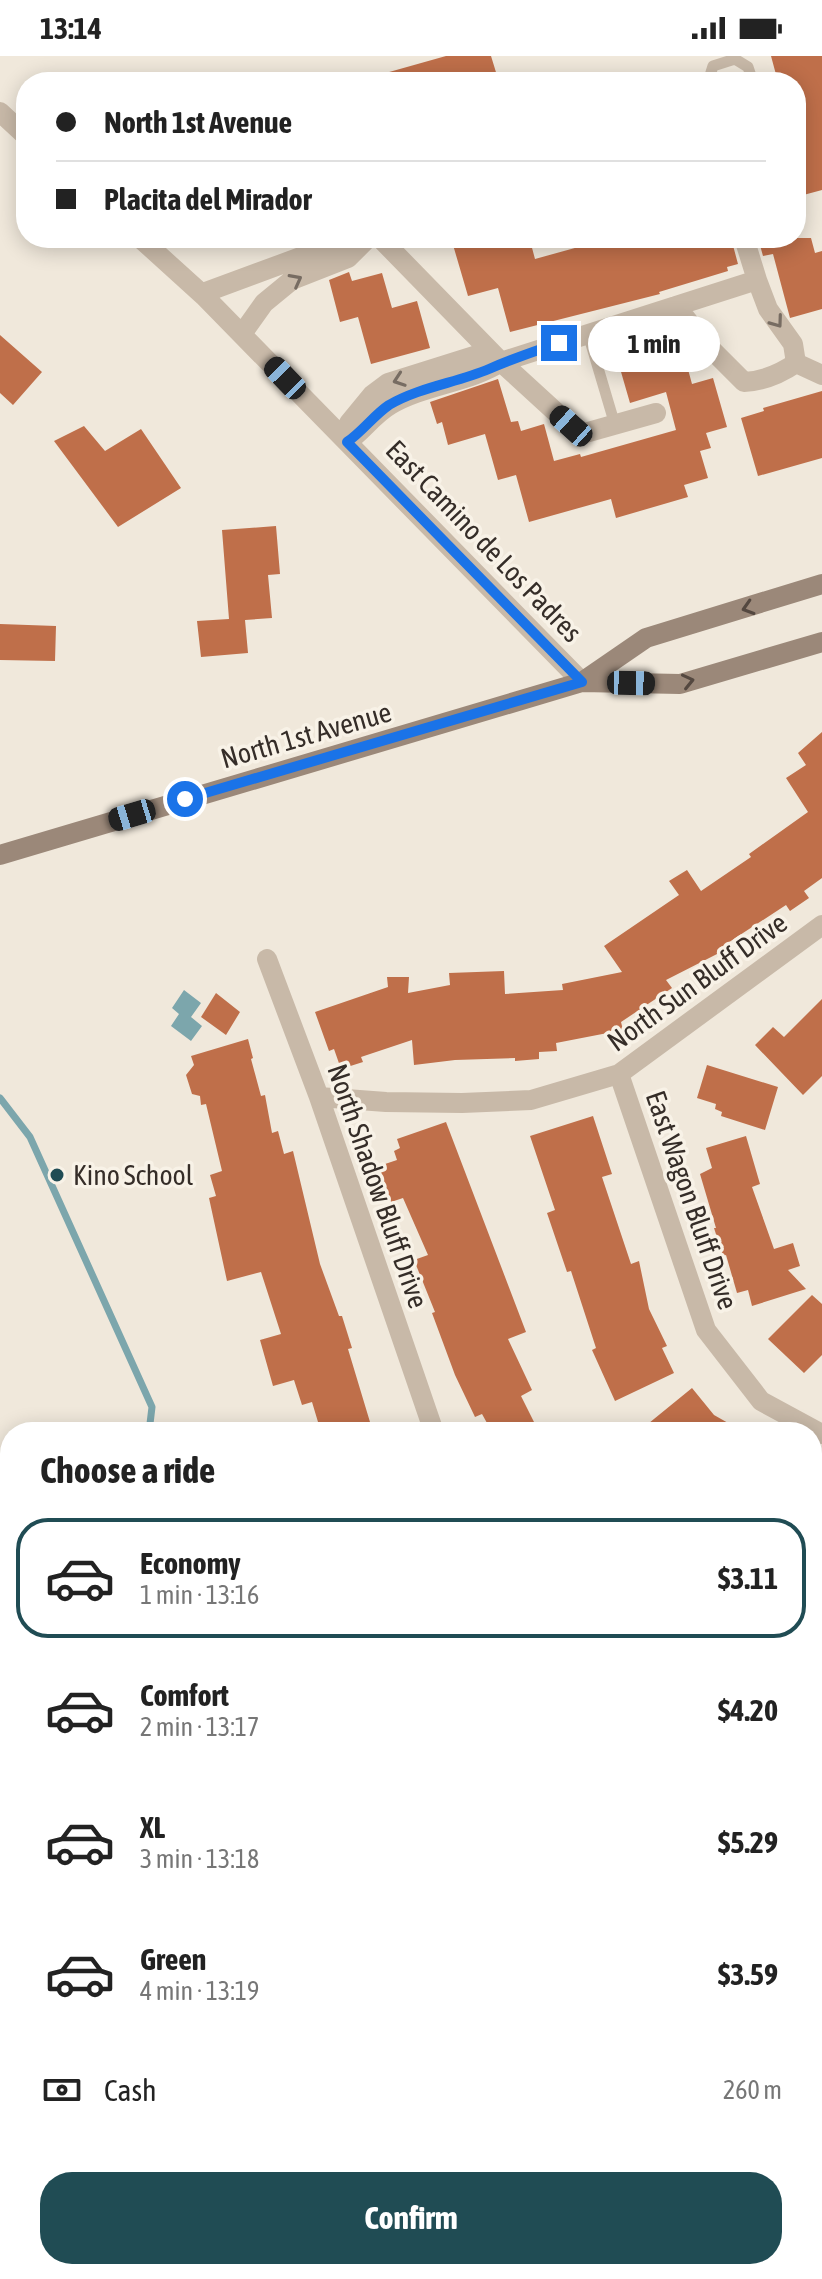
<!DOCTYPE html>
<html lang="en">
<head>
<meta charset="utf-8">
<style>
	:root { --surface:#fff; --page:#f2f2f2; --text:#222; --muted:#767676; --line:#e0e0e0; --accent:#204c54 }
	body { margin:0; font-family:"Asap Condensed",sans-serif; background:var(--page); color:var(--text); height:100vh; display:flex; flex-direction:column; font-size:30px; white-space:nowrap }
	* { box-sizing:border-box; margin:0 }
	p { font-size:26px; color:var(--muted) }
	.icon { flex:none; width:44px; height:44px; fill:none; stroke:currentColor; stroke-width:2; stroke-linecap:round; stroke-linejoin:round }
	.map { position:relative; flex:1; overflow:hidden }
	.details { position:absolute; left:0px; top:1366px; width:822px; height:858px; display:flex; flex-direction:column; background:var(--surface); border-radius:32px 32px 0 0; box-shadow:0 4px 20px #0003 }
	.details>* { flex:none }
	.top-card { position:absolute; left:16px; top:16px; width:790px; height:176px; border-radius:32px; box-shadow:0 4px 20px #0003; display:grid; align-content:center; height:176px; padding:0 40px; background:var(--surface) }
	.end { position:absolute; width:36px; height:36px; margin:-18px; border:10px solid #1a73e8; background:#fff; box-shadow:0 0 0 4px #fff }
	.from { border-radius:50% }
	.bubble { position:absolute; height:56px; border-radius:28px; background:var(--surface); box-shadow:0 4px 20px #0003; font-size:26px; font-weight:700; line-height:56px; text-align:center }
	.car { position:absolute; width:24px; height:48px; margin:-24px -12px; border-radius:10px; box-shadow:0 0 6px 2px #0007; background:linear-gradient(#222 24%,#8ab4d8 0 40%,#222 0 76%,#8ab4d8 0 86%,#222 0) }
	.top-card b { display:flex; align-items:center; gap:28px; height:76px; font-size:30px }
	.top-card b+b { border-top:2px solid var(--line) }
	.top-card i { width:20px; height:20px; background:var(--text) }
	ul { padding:0; list-style:none }
	li { display:flex; align-items:center; gap:24px; height:120px; margin:0 16px 12px; padding:0 24px; border:4px solid transparent; border-radius:32px }
	li div { flex:1 }
	li b { display:block; font-size:30px }
	li em { font-style:normal; font-weight:700 }
	li.current { border-color:var(--accent) }
	li>.icon { width:72px; height:72px; stroke-width:1.5 }
	h2 { padding:0 40px; font-size:36px; line-height:96px }
	.pay { display:flex; align-items:center; gap:20px; height:88px; padding:0 40px; font-size:30px }
	.pay p { margin-inline-start:auto }
	.button { display:flex; gap:16px; margin-top:auto; padding:16px 40px }
	.button a { flex:1; height:92px; border-radius:32px; background:var(--accent); color:#fff; font-size:32px; font-weight:700; line-height:92px; text-align:center }
	.status { display:flex; justify-content:space-between; align-items:center; height:56px; padding:0 40px; background:var(--surface); direction:ltr }
	.status svg { height:22px; fill:currentColor }
	.map>svg:first-child { display:block }
	.water { fill:#7ca6ac }
	.lines { fill:none; stroke-linecap:round; stroke-linejoin:round }
	.stream { stroke:#7ca6ac; stroke-width:7 }
	.building { fill:#bf6f4a }
	.service { stroke:#c8b9a8; stroke-width:11 }
	.minor { stroke:#c8b9a8; stroke-width:20 }
	.secondary { stroke:#9b8879; stroke-width:20 }
	.oneway { stroke:#776c62 }
	.oneway2 { stroke:#544840 }
	.route { stroke:#1a73e8; stroke-width:10 }
	.poi-dot { fill:#204c54; stroke:#f8f2e7; stroke-width:3 }
	.labels { text-anchor:middle; stroke-width:7; stroke-linejoin:round; paint-order:stroke }
	.street-label { font-size:28px; fill:#352d28; stroke:#f8f2e7 }
	.poi-label { font-size:28px; fill:#352d28; stroke:#f8f2e7; text-anchor:start }
</style>
</head>
<body>
<div class="status"><b>13:14</b><svg viewBox="0 0 49 12"><path d="M0 12V9h3v3zM5 12V6h3v6zM10 12V3h3v9zM15 12V0h3v12zM26 1h20v11H26zM47 4h2v5h-2z"/></svg></div>
<div class="map">
<svg width="822" height="2223" viewBox="0 0 822 2223">
	<rect width="100%" height="100%" fill="#f0e8db"/>
	<!-- water -->
	<path class="water" d="M184,934L201,947L191,961L202,970L191,985L171,970L179,958L172,952Z"/>
	<g class="lines">
		<!-- stream -->
		<path class="stream" d="M0,1042L30,1081L152,1351L149,1376
			M0,1634L10,1638
			M812,1995L822,1998"/>
	</g>
	<!-- building -->
	<path class="building" d="M446,0H491L499,26H376L375,20Z
		M771,0H822V134L796,141V26H778Z
		M451,182H526L528,189L531,188L535,203L611,182H643L644,188L665,182H731L738,208L727,211L728,215L659,236L660,238L510,276L498,232L468,240Z
		M758,182H811L815,197L822,195V253L790,262L773,198L763,200Z
		M349,216L352,225L382,217L392,252L417,245L430,292L371,308L358,261L340,266L329,224Z
		M0,279L42,316L13,349L0,337Z
		M680,284L692,328L713,322L727,371L706,377L711,392L700,395L708,422L684,429L688,441L616,462L611,443L529,466L516,419L498,424L485,378L448,389L442,366L437,368L430,346L498,323L511,366L518,365L521,375L544,368L554,405L580,398L581,401L676,374L666,336L630,347L617,302Z
		M822,335V402L758,420L741,362L764,355L763,352Z
		M84,370L105,395L141,373L181,432L118,471L54,385Z
		M276,470L280,518L268,519L272,562L245,564L248,597L201,601L197,565L229,563L222,474Z
		M0,568L56,570L55,605L0,604Z
		M822,676V822L804,835L809,842L790,855L786,849L717,894L719,897L666,924L672,932L621,966L623,974L556,987L557,995L539,996V1003L515,1005V1002L455,1004L414,1009L412,984L361,1001L363,1006L341,1013L334,993L329,995L315,956L388,931L387,921H409L408,937L450,929L449,917L504,915L505,938L563,934L562,928L622,916L604,890L679,839L669,825L687,814L701,835L751,801L749,798L808,756L786,722L806,709L798,697Z
		M216,937L240,956L226,979L201,961Z
		M822,943V1020L803,1039L755,989L773,971L784,981Z
		M248,983L253,1002L251,1003L261,1040L265,1039L272,1077L278,1075L284,1098L293,1095L320,1208L339,1260H342L352,1292L348,1293L373,1376H321L312,1346L302,1349L294,1324L273,1330L260,1284L281,1278L261,1216L227,1225L209,1142L216,1140L210,1119L222,1115L206,1048L201,1049L200,1040L192,1038L186,1019L194,1009L191,1000Z
		M707,1009L778,1031L765,1074L721,1060L722,1056L715,1053L716,1048L697,1042Z
		M593,1060L612,1118L602,1121L631,1208L639,1205L649,1253L667,1290L662,1292L674,1317L615,1345L592,1294L596,1292L571,1215L567,1216L547,1157L555,1154L530,1080Z
		M446,1066L526,1276L508,1283L532,1334L521,1340L539,1376H492L482,1358L475,1361L455,1319L432,1257L435,1256L414,1204L428,1199L403,1142L391,1146L379,1110L397,1104L394,1095L400,1092L397,1083Z
		M746,1080L760,1128L752,1131L774,1193L793,1187L800,1210L788,1214L806,1233L752,1250L748,1234L737,1237L726,1199L723,1200L714,1172H716L700,1118L712,1112L706,1092Z
		M812,1239L822,1248V1299L804,1317L768,1283Z
		M692,1332L714,1359L744,1376H638Z"/>
	<g class="lines">
		<!-- service -->
		<path class="service" d="M708,26L713,10L735,3L748,11L753,26
			M588,278L615,369"/>
		<!-- minor -->
		<path class="minor" d="M0,56L26,80
			M140,182L204,240L582,626
			M380,182L501,306L571,370L585,377L656,357
			M757,224L768,253L793,288L796,307
			M204,240L206,236L352,182
			M676,250L706,288L744,326C764,325 780,318 796,307
			M242,278L264,247L292,224L348,202L368,182
			M501,306L477,299L388,327L372,339L349,367L347,386C362,376 374,358 390,349C423,329 471,326 501,306L757,224L744,182
			M796,307L822,319
			M267,903L319,1041L434,1376
			M619,1018L706,1274L761,1345L822,1378
			M319,1041L386,1046L462,1047L531,1044L619,1018L822,869
			M812,1691L822,1695"/>
		<!-- secondary -->
		<path class="secondary" d="M582,626L680,628L822,586
			M0,799L582,626L646,582L822,528"/>
	</g>
	<!-- one-way arrows -->
	<defs><path id="oneway-chevron" d="M-2-3.5L2.5 0L-2 3.5" fill="none" stroke-width="1.6" stroke-linecap="round" stroke-linejoin="round" transform="scale(2)"/></defs>
	<g class="oneway">
		<use href="#oneway-chevron" transform="translate(296 224) rotate(-28)"/>
		<use href="#oneway-chevron" transform="translate(777 266) rotate(54)"/>
		<use href="#oneway-chevron" transform="translate(399 324) rotate(161)"/>
	</g>
	<g class="oneway2">
		<use href="#oneway-chevron" transform="translate(748 552) rotate(163)"/>
		<use href="#oneway-chevron" transform="translate(688 625) rotate(-13)"/>
	</g>
	<g class="lines">
		<!-- route -->
		<path class="route" d="M185,743L582,626L347,386C362,376 374,359 389,349C420,331 456,327 489,313C512,303 535,295 559,287"/>
	</g>
	<!-- markers -->
	<circle class="poi-dot" cx="57" cy="1119" r="8"/>
	<g class="labels">
		<!-- street labels -->
		<g class="street-label">
			<text transform="translate(484 485) rotate(46)" y="10">East Camino de Los Padres</text>
			<text transform="translate(306 679) rotate(-16)" y="10">North 1st Avenue</text>
			<text transform="translate(697 926) rotate(-36)" y="10">North Sun Bluff Drive</text>
			<text transform="translate(378 1130) rotate(71)" y="10">North Shadow Bluff Drive</text>
			<text transform="translate(692 1144) rotate(71)" y="10">East Wagon Bluff Drive</text>
		</g>
		<!-- poi labels -->
		<g class="poi-label">
			<text x="73" y="1129">Kino School</text>
		</g>
	</g>
</svg>
<i class="end from" style="left:185px;top:743px"></i>
<i class="end" style="left:559px;top:287px"></i>
<div class="bubble" style="left:588px;top:260px;width:132px">1 min</div>
<i class="car" style="left:285px;top:322px;rotate:316deg"></i>
<i class="car" style="left:571px;top:370px;rotate:312deg"></i>
<i class="car" style="left:631px;top:627px;rotate:91deg"></i>
<i class="car" style="left:132px;top:759px;rotate:253deg"></i>
<div class="top-card">
<b><i class="from"></i>North 1st Avenue</b>
<b><i></i>Placita del Mirador</b>
</div>
<section class="details">
<h2>Choose a ride</h2>
<ul>
<li class="current"><svg class="icon" aria-label="car" viewBox="0 0 24 24"><path d="M5 17H2v-5l4-1 3-4h7l3 4 3 1v5h-3M9 17h6M6 11h13"/><circle cx="7" cy="17" r="2"/><circle cx="17" cy="17" r="2"/></svg><div><b>Economy</b><p>1 min · 13:16</p></div><em>$3.11</em></li>
<li><svg class="icon" aria-label="car" viewBox="0 0 24 24"><path d="M5 17H2v-5l4-1 3-4h7l3 4 3 1v5h-3M9 17h6M6 11h13"/><circle cx="7" cy="17" r="2"/><circle cx="17" cy="17" r="2"/></svg><div><b>Comfort</b><p>2 min · 13:17</p></div><em>$4.20</em></li>
<li><svg class="icon" aria-label="car" viewBox="0 0 24 24"><path d="M5 17H2v-5l4-1 3-4h7l3 4 3 1v5h-3M9 17h6M6 11h13"/><circle cx="7" cy="17" r="2"/><circle cx="17" cy="17" r="2"/></svg><div><b>XL</b><p>3 min · 13:18</p></div><em>$5.29</em></li>
<li><svg class="icon" aria-label="car" viewBox="0 0 24 24"><path d="M5 17H2v-5l4-1 3-4h7l3 4 3 1v5h-3M9 17h6M6 11h13"/><circle cx="7" cy="17" r="2"/><circle cx="17" cy="17" r="2"/></svg><div><b>Green</b><p>4 min · 13:19</p></div><em>$3.59</em></li>
</ul>
<div class="pay"><svg class="icon" aria-label="cash" viewBox="0 0 24 24"><path d="M3 7h18v10H3z"/><circle cx="12" cy="12" r="2"/></svg>Cash<p>260 m</p></div>
<div class="button"><a>Confirm</a></div>
</section>
</div>
</body>
</html>
